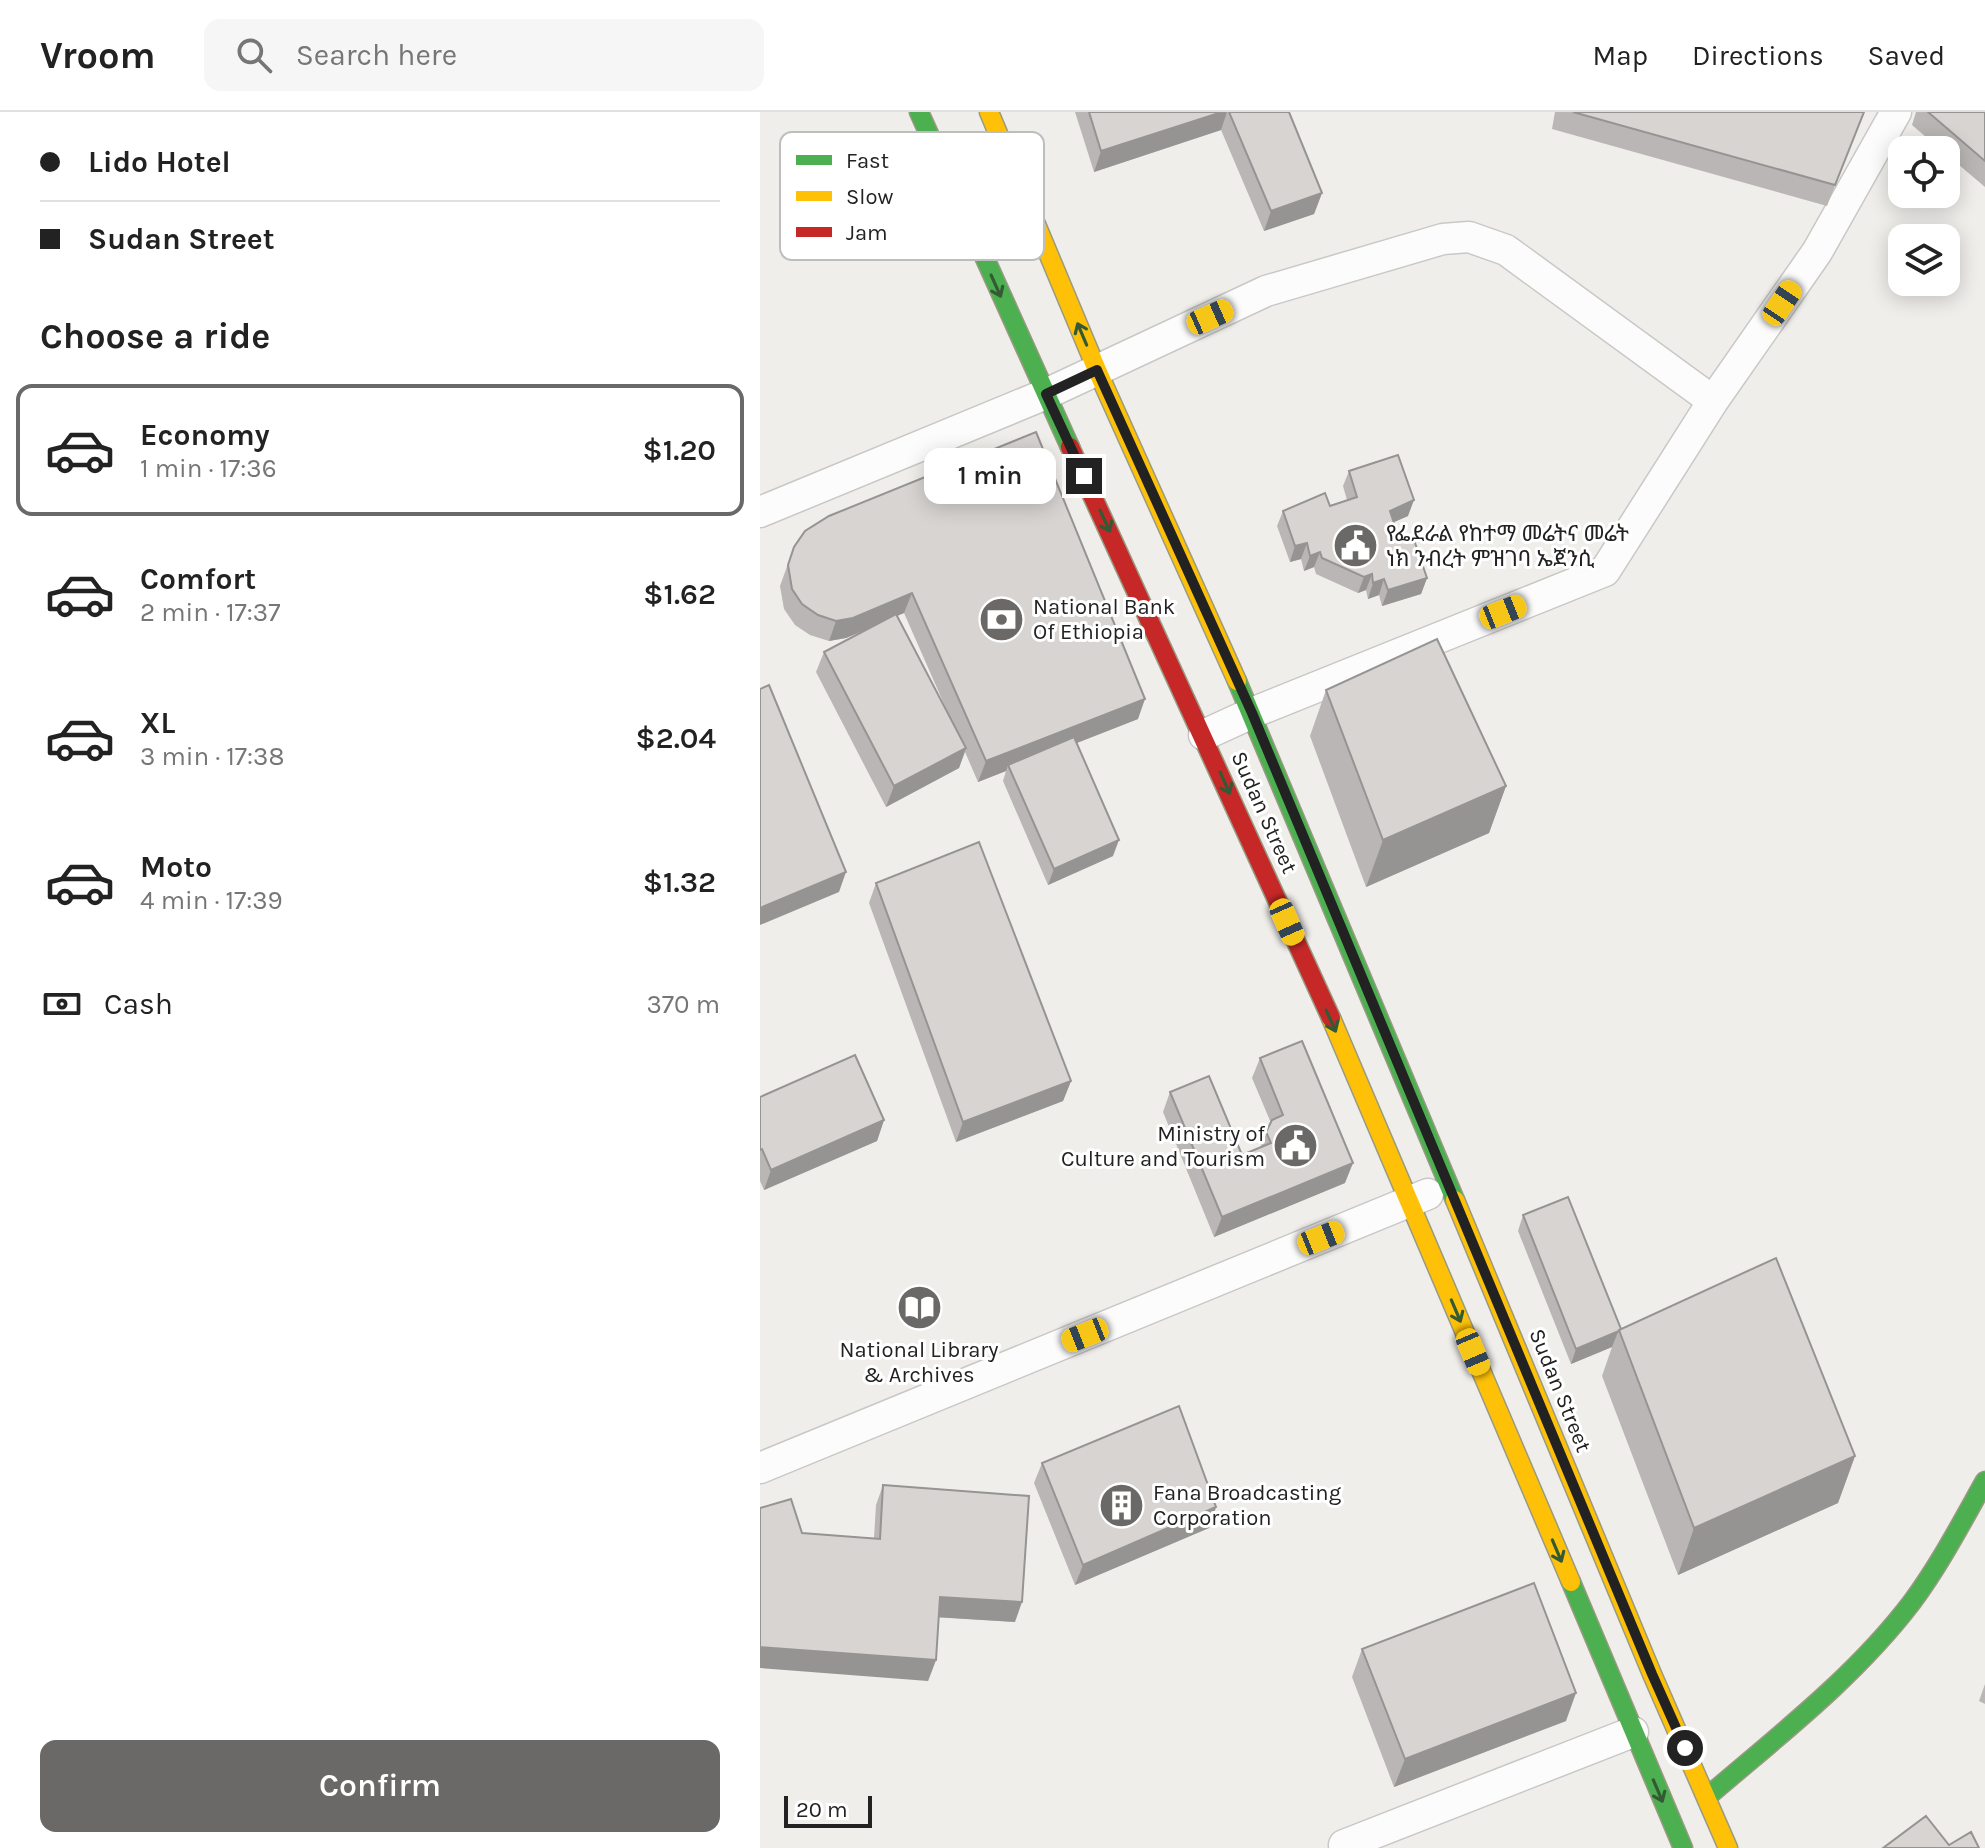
<!DOCTYPE html>
<html lang="en">
<head>
<meta charset="utf-8">
<style>
	:root { --surface:#fff; --page:#f6f6f6; --text:#222; --muted:#767676; --line:#e0e0e0; --accent:#6a6968 }
	body { margin:0; font-family:Karla,"Noto Sans Ethiopic",sans-serif; background:var(--page); color:var(--text); height:100vh; display:flex; flex-direction:column; font-size:30px; white-space:nowrap }
	* { box-sizing:border-box; margin:0 }
	p { font-size:26px; color:var(--muted) }
	.icon { flex:none; width:44px; height:44px; fill:none; stroke:currentColor; stroke-width:2; stroke-linecap:round; stroke-linejoin:round }
	.map { position:relative; flex:1; overflow:hidden }
	.drawer { display:flex; flex-direction:column; background:var(--surface); width:760px }
	.drawer>* { flex:none }
	.banner { display:grid; align-content:center; height:176px; padding:0 40px; background:var(--surface) }
	.tools { position:absolute; left:1128px; top:24px; display:grid; gap:16px }
	.tools a { display:grid; place-items:center; width:72px; height:72px; border-radius:16px; background:var(--surface); box-shadow:0 4px 20px #0003; font-size:40px }
	.scale { position:absolute; left:24px; bottom:20px; width:88px; box-sizing:border-box; padding-left:8px; border:4px solid #222; border-top:0; font-size:22px; line-height:28px; white-space:nowrap; color:#222; -webkit-text-stroke:6px #fff; paint-order:stroke }
	.end { position:absolute; width:36px; height:36px; margin:-18px; border:10px solid #222; background:#fff; box-shadow:0 0 0 4px #fff }
	.from { border-radius:50% }
	.bubble { position:absolute; height:56px; border-radius:16px; background:var(--surface); box-shadow:0 4px 20px #0003; font-size:26px; font-weight:600; line-height:56px; text-align:center }
	.car { position:absolute; width:24px; height:48px; margin:-24px -12px; border-radius:10px; box-shadow:0 0 6px 2px #0007; background:linear-gradient(#f5c518 24%,#345 0 40%,#f5c518 0 76%,#345 0 86%,#f5c518 0) }
	.banner b { display:flex; align-items:center; gap:28px; height:76px; font-size:30px }
	.banner b+b { border-top:2px solid var(--line) }
	.banner i { width:20px; height:20px; background:var(--text) }
	ul { padding:0; list-style:none }
	li { display:flex; align-items:center; gap:24px; height:132px; margin:0 16px 12px; padding:0 24px; border:4px solid transparent; border-radius:16px }
	li div { flex:1 }
	li b { display:block; font-size:30px }
	li em { font-style:normal; font-weight:600 }
	li.selected { border-color:var(--accent) }
	li>.icon { width:72px; height:72px; stroke-width:1.5 }
	h2 { padding:0 40px; font-size:36px; line-height:96px }
	.pay { display:flex; align-items:center; gap:20px; height:88px; padding:0 40px; font-size:30px }
	.pay p { margin-inline-start:auto }
	.primary-button { display:flex; gap:16px; margin-top:auto; padding:16px 40px }
	.primary-button a { flex:1; height:92px; border-radius:16px; background:var(--accent); color:#fff; font-size:32px; font-weight:600; line-height:92px; text-align:center }
	header { display:flex; align-items:center; gap:48px; box-sizing:border-box; height:112px; padding:0 40px; background:var(--surface); border-bottom:2px solid var(--line) }
	header strong { font-size:38px }
	nav { display:flex; gap:44px; margin-inline-start:auto; font-size:28px }
	.search { width:560px; height:72px; background:var(--page); display:flex; align-items:center; gap:20px; box-sizing:border-box; padding:0 28px; border-radius:16px; color:var(--muted); font-size:30px }
	main { display:flex; flex:1; min-height:0 }
	.map>svg:first-child { display:block }
	.lines { fill:none; stroke-linecap:round; stroke-linejoin:round }
	.street-casing { stroke:#c9c8c7; stroke-width:33 }
	.fast-casing { stroke:#999a82; stroke-width:21 }
	.slow-casing { stroke:#999a82; stroke-width:21 }
	.jam-casing { stroke:#999a82; stroke-width:21 }
	.street { stroke:#fdfcfc; stroke-width:30 }
	.fast { stroke:#4caf50; stroke-width:18 }
	.slow { stroke:#ffc107; stroke-width:18 }
	.jam { stroke:#c62828; stroke-width:18 }
	.wall { fill:#b9b6b5; fill-rule:evenodd }
	.shaded-wall { fill:#969493 }
	.building { fill:#d7d4d2; stroke:#969493; stroke-width:2 }
	.oneway { stroke:#335a34 }
	.route { stroke:#222; stroke-width:10 }
	.labels { text-anchor:middle; stroke-width:6; stroke-linejoin:round; paint-order:stroke }
	.poi-label { font-size:22px; fill:#222; stroke:#fff; text-anchor:start }
	.street-label { font-size:22px; fill:#222; stroke:#fff }
	.key { fill:#fff; stroke:#bdbdbd; stroke-width:2 }
	.key-label { font-size:22px; fill:#222 }
</style>
</head>
<body>
<header>
<strong>Vroom</strong>
<div class="search"><svg class="icon" aria-label="search" viewBox="0 0 24 24"><circle cx="10" cy="10" r="6"/><path d="M15 15l6 6"/></svg>Search here</div>
<nav><a>Map</a><a>Directions</a><a>Saved</a></nav>
</header>
<main>
<section class="drawer">
<div class="banner">
<b><i class="from"></i>Lido Hotel</b>
<b><i></i>Sudan Street</b>
</div>
<h2>Choose a ride</h2>
<ul>
<li class="selected"><svg class="icon" aria-label="car" viewBox="0 0 24 24"><path d="M5 17H2v-5l4-1 3-4h7l3 4 3 1v5h-3M9 17h6M6 11h13"/><circle cx="7" cy="17" r="2"/><circle cx="17" cy="17" r="2"/></svg><div><b>Economy</b><p>1 min · 17:36</p></div><em>$1.20</em></li>
<li><svg class="icon" aria-label="car" viewBox="0 0 24 24"><path d="M5 17H2v-5l4-1 3-4h7l3 4 3 1v5h-3M9 17h6M6 11h13"/><circle cx="7" cy="17" r="2"/><circle cx="17" cy="17" r="2"/></svg><div><b>Comfort</b><p>2 min · 17:37</p></div><em>$1.62</em></li>
<li><svg class="icon" aria-label="car" viewBox="0 0 24 24"><path d="M5 17H2v-5l4-1 3-4h7l3 4 3 1v5h-3M9 17h6M6 11h13"/><circle cx="7" cy="17" r="2"/><circle cx="17" cy="17" r="2"/></svg><div><b>XL</b><p>3 min · 17:38</p></div><em>$2.04</em></li>
<li><svg class="icon" aria-label="car" viewBox="0 0 24 24"><path d="M5 17H2v-5l4-1 3-4h7l3 4 3 1v5h-3M9 17h6M6 11h13"/><circle cx="7" cy="17" r="2"/><circle cx="17" cy="17" r="2"/></svg><div><b>Moto</b><p>4 min · 17:39</p></div><em>$1.32</em></li>
</ul>
<div class="pay"><svg class="icon" aria-label="cash" viewBox="0 0 24 24"><path d="M3 7h18v10H3z"/><circle cx="12" cy="12" r="2"/></svg>Cash<p>370 m</p></div>
<div class="primary-button"><a>Confirm</a></div>
</section>
<div class="map">
<svg width="1225" height="1736" viewBox="0 0 1225 1736">
	<rect width="100%" height="100%" fill="#f0eeeb"/>
	<g class="lines">
		<defs>
			<path id="street" d="M0,400L286,282L506,179L683,127L709,125L746,138L953,289
				M444,623L492,601L845,459L953,289L1057,140L1136,0
				M0,1356L668,1082
				M584,1733L873,1620"/>
			<path id="fast" d="M159,0L310,335
				M477,569L695,1088
				M811,1470L923,1736
				M947,1685C1018,1624 1095,1565 1152,1490C1180,1452 1202,1410 1225,1369"/>
			<path id="slow" d="M229,0L337,258L477,569
				M571,906L811,1470
				M695,1088L892,1562L968,1736"/>
			<path id="jam" d="M310,335L571,906"/>
		</defs>
		<!-- street casing -->
		<use href="#street" class="street-casing"/>
		<!-- fast casing -->
		<use href="#fast" class="fast-casing"/>
		<!-- slow casing -->
		<use href="#slow" class="slow-casing"/>
		<!-- jam casing -->
		<use href="#jam" class="jam-casing"/>
		<!-- street -->
		<use href="#street" class="street"/>
		<!-- fast -->
		<use href="#fast" class="fast"/>
		<!-- slow -->
		<use href="#slow" class="slow"/>
		<!-- jam -->
		<use href="#jam" class="jam"/>
	</g>
	<!-- wall -->
	<path class="wall" d="M315,0H529L562,81L554,102L504,119L461,18L334,60Z
		M795,0H1104L1067,94L792,17Z
		M1156,0H1225V75L1186,42V38H1181L1152,13Z
		M589,359L648,404L634,410L640,429L667,466L661,482L622,494L619,483L608,487L606,478L598,481L556,462L554,455L544,459L541,447L530,450L517,414L523,399L570,394L587,388L583,374Z
		M45,419L378,607L317,631L353,744L288,773L243,669L246,659L218,670L205,640L199,656L126,695L56,560L64,540L106,518L86,526L69,529L50,523L35,513L24,497L20,474L34,435ZM144,501L188,601L137,504Z
		M566,578L746,674L729,721L606,775L550,624Z
		M116,771L311,969L303,989L196,1030L109,791Z
		M500,946L585,1071L454,1125L403,1000L410,980L482,1043L500,1036L511,1011L492,966Z
		M0,985L124,1008L117,1029L4,1078L0,1069Z
		M763,1103L861,1217L1095,1344L1078,1391L918,1463L842,1264L852,1235L811,1252L758,1119Z
		M282,1351L456,1395L449,1416L315,1473L274,1371Z
		M123,1373L255,1510L179,1505L176,1548L168,1569L42,1421L114,1426L116,1393Z
		M602,1537L806,1609L634,1675L592,1565Z
		M1225,1572V1592L1219,1589Z"/>
	<!-- shaded-wall -->
	<path class="shaded-wall" d="M462,0H467L461,18L334,60L341,39Z
		M562,81L554,102L504,119L511,99Z
		M654,388L648,404L625,414L630,399Z
		M547,431L541,447L530,450L535,434Z
		M560,440L554,455L544,459L550,444Z
		M612,462L606,478L598,481L604,465Z
		M667,466L661,482L622,494L628,478Z
		M624,467L619,483L608,487L613,471Z
		M152,481L144,501L86,526L69,529L76,509Z
		M385,587L378,607L250,657L248,653L246,659L218,670L226,649Z
		M206,636L199,656L126,695L134,674Z
		M746,674L729,721L606,775L623,728Z
		M359,728L353,744L288,773L294,757Z
		M86,760L79,780L0,813V796Z
		M311,969L303,989L196,1030L203,1010Z
		M124,1008L117,1029L4,1078L11,1058Z
		M593,1051L585,1071L454,1125L462,1105Z
		M858,1220L852,1235L811,1252L816,1237Z
		M1095,1344L1078,1391L918,1463L934,1416Z
		M456,1395L449,1416L315,1473L323,1453Z
		M180,1485L262,1490L255,1510L173,1505Z
		M0,1535L176,1548L168,1569L0,1556Z
		M816,1581L806,1609L634,1675L645,1647Z"/>
	<!-- building -->
	<path class="building" d="M329,0H462L341,39Z
		M469,0H529L562,81L511,99Z
		M813,0H1104L1075,73Z
		M1168,0H1225V49Z
		M276,320L385,587L226,649L152,481L93,506L76,509L58,503L42,492L32,477L28,453L34,435L45,419L69,404Z
		M638,343L654,388L630,399L640,429L653,425L667,466L628,478L624,467L613,471L612,462L604,465L562,446L560,440L550,444L547,431L535,434L523,399L565,381L570,394L597,385L589,359Z
		M136,502L206,636L134,674L64,540Z
		M677,527L746,674L623,728L566,578Z
		M9,573L86,760L0,796V577Z
		M314,625L359,728L294,757L248,653Z
		M219,730L311,969L203,1010L116,771Z
		M542,929L593,1051L462,1105L410,980L449,964L482,1043L511,1031L506,1020L512,1008L523,1003L500,946Z
		M95,943L124,1008L11,1058L2,1037L0,1038V985Z
		M808,1085L861,1217L859,1218V1219L816,1237L763,1103Z
		M1016,1146L1095,1344L934,1416L859,1218Z
		M419,1294L456,1395L323,1453L282,1351Z
		M123,1373L269,1384L262,1490L180,1485L176,1548L0,1535V1396L31,1387L42,1421L120,1427Z
		M774,1471L816,1581L645,1647L602,1537Z
		M1166,1704L1189,1733L1211,1720L1219,1736H1123Z"/>
	<!-- one-way arrows -->
	<defs><path id="oneway-shaft" d="M-6 0H5M1.5-3L5.5 0L1.5 3" fill="none" stroke-width="1.6" stroke-linecap="round" stroke-linejoin="round" transform="scale(2)"/></defs>
	<g class="oneway">
		<use href="#oneway-shaft" transform="translate(236 174) rotate(66)"/>
		<use href="#oneway-shaft" transform="translate(322 222) rotate(-113)"/>
		<use href="#oneway-shaft" transform="translate(345 409) rotate(65)"/>
		<use href="#oneway-shaft" transform="translate(465 671) rotate(66)"/>
		<use href="#oneway-shaft" transform="translate(571 909) rotate(66)"/>
		<use href="#oneway-shaft" transform="translate(696 1199) rotate(67)"/>
		<use href="#oneway-shaft" transform="translate(797 1439) rotate(67)"/>
		<use href="#oneway-shaft" transform="translate(898 1679) rotate(67)"/>
	</g>
	<g class="lines">
		<!-- route -->
		<path class="route" d="M324,364L286,282L337,258L492,601L892,1562L925,1636"/>
	</g>
	<!-- icons -->
	<defs>
		<symbol id="civic-disc" viewBox="-11 -11 22 22"><circle r="9.5" fill="#6a6968" stroke="#fff"/><path d="M-.6-6.5H3V-4.5H.6V-3L4-1V1h2V6H-6V1h2V-1L-.6-3ZM-1.2 2.5V6h2.4V2.5Z" fill="#fff"/></symbol>
		<symbol id="bank-disc" viewBox="-11 -11 22 22"><circle r="9.5" fill="#6a6968" stroke="#fff"/><path d="M-6-4H6V4H-6ZM0-2.3a2.3 2.3 0 1 0 0 4.6a2.3 2.3 0 1 0 0-4.6Z" fill="#fff"/></symbol>
		<symbol id="library-disc" viewBox="-11 -11 22 22"><circle r="9.5" fill="#6a6968" stroke="#fff"/><path d="M-6-4Q-3-5.5-.7-3.5V5Q-3 3-6 4ZM6-4Q3-5.5 .7-3.5V5Q3 3 6 4Z" fill="#fff"/></symbol>
		<symbol id="building-disc" viewBox="-11 -11 22 22"><circle r="9.5" fill="#6a6968" stroke="#fff"/><path d="M-4-6H4V6H1V3H-1V6H-4ZM-2.5-4.3h1.7v1.8h-1.7ZM.8-4.3h1.7v1.8H.8ZM-2.5-1h1.7V.8h-1.7ZM.8-1h1.7V.8H.8Z" fill="#fff"/></symbol>
	</defs>
	<g fill-rule="evenodd">
		<use href="#civic-disc" x="570" y="408" width="51" height="51"/>
		<use href="#bank-disc" x="216" y="482" width="51" height="51"/>
		<use href="#civic-disc" x="510" y="1008" width="51" height="51"/>
		<use href="#library-disc" x="134" y="1170" width="51" height="51"/>
		<use href="#building-disc" x="336" y="1368" width="51" height="51"/>
	</g>
	<g class="labels">
		<!-- poi labels -->
		<g class="poi-label">
			<text x="626" y="429">የፌደራል የከተማ መሬትና መሬት<tspan x="626" dy="25">ነክ ንብረት ምዝገባ ኤጀንሲ</tspan></text>
			<text x="273" y="502">National Bank<tspan x="273" dy="25">Of Ethiopia</tspan></text>
			<text x="505" y="1029" text-anchor="end">Ministry of<tspan x="505" dy="25">Culture and Tourism</tspan></text>
			<text x="159" y="1245" text-anchor="middle">National Library<tspan x="159" dy="25">&amp; Archives</tspan></text>
			<text x="393" y="1388">Fana Broadcasting<tspan x="393" dy="25">Corporation</tspan></text>
		</g>
		<!-- street labels -->
		<g class="street-label">
			<text transform="translate(505 700) rotate(66)" y="8">Sudan Street</text>
			<text transform="translate(801 1278) rotate(68)" y="8">Sudan Street</text>
		</g>
	</g>
	<!-- legend -->
	<rect x="20" y="20" width="264" height="128" rx="12" class="key"/>
	<rect x="36" y="43" width="36" height="10" fill="#4caf50"/>
	<rect x="36" y="79" width="36" height="10" fill="#ffc107"/>
	<rect x="36" y="115" width="36" height="10" fill="#c62828"/>
	<g class="key-label">
		<text x="86" y="56">Fast</text>
		<text x="86" y="92">Slow</text>
		<text x="86" y="128">Jam</text>
	</g>
</svg>
<div class="tools">
<a><svg class="icon" aria-label="locate" viewBox="0 0 24 24"><circle cx="12" cy="12" r="6"/><path d="M12 2v4M12 18v4M2 12h4M18 12h4"/></svg></a>
<a><svg class="icon" aria-label="layers" viewBox="0 0 24 24"><path d="M12 4l9 5-9 5-9-5zM3 14l9 5 9-5"/></svg></a>
</div>
<div class="scale">20 m</div>
<i class="end from" style="left:925px;top:1636px"></i>
<i class="end" style="left:324px;top:364px"></i>
<div class="bubble" style="left:164px;top:336px;width:132px">1 min</div>
<i class="car" style="left:1022px;top:191px;rotate:34deg"></i>
<i class="car" style="left:450px;top:205px;rotate:66deg"></i>
<i class="car" style="left:743px;top:500px;rotate:68deg"></i>
<i class="car" style="left:527px;top:810px;rotate:156deg"></i>
<i class="car" style="left:561px;top:1126px;rotate:68deg"></i>
<i class="car" style="left:325px;top:1223px;rotate:248deg"></i>
<i class="car" style="left:713px;top:1240px;rotate:157deg"></i>
</div>
</main>
</body>
</html>
